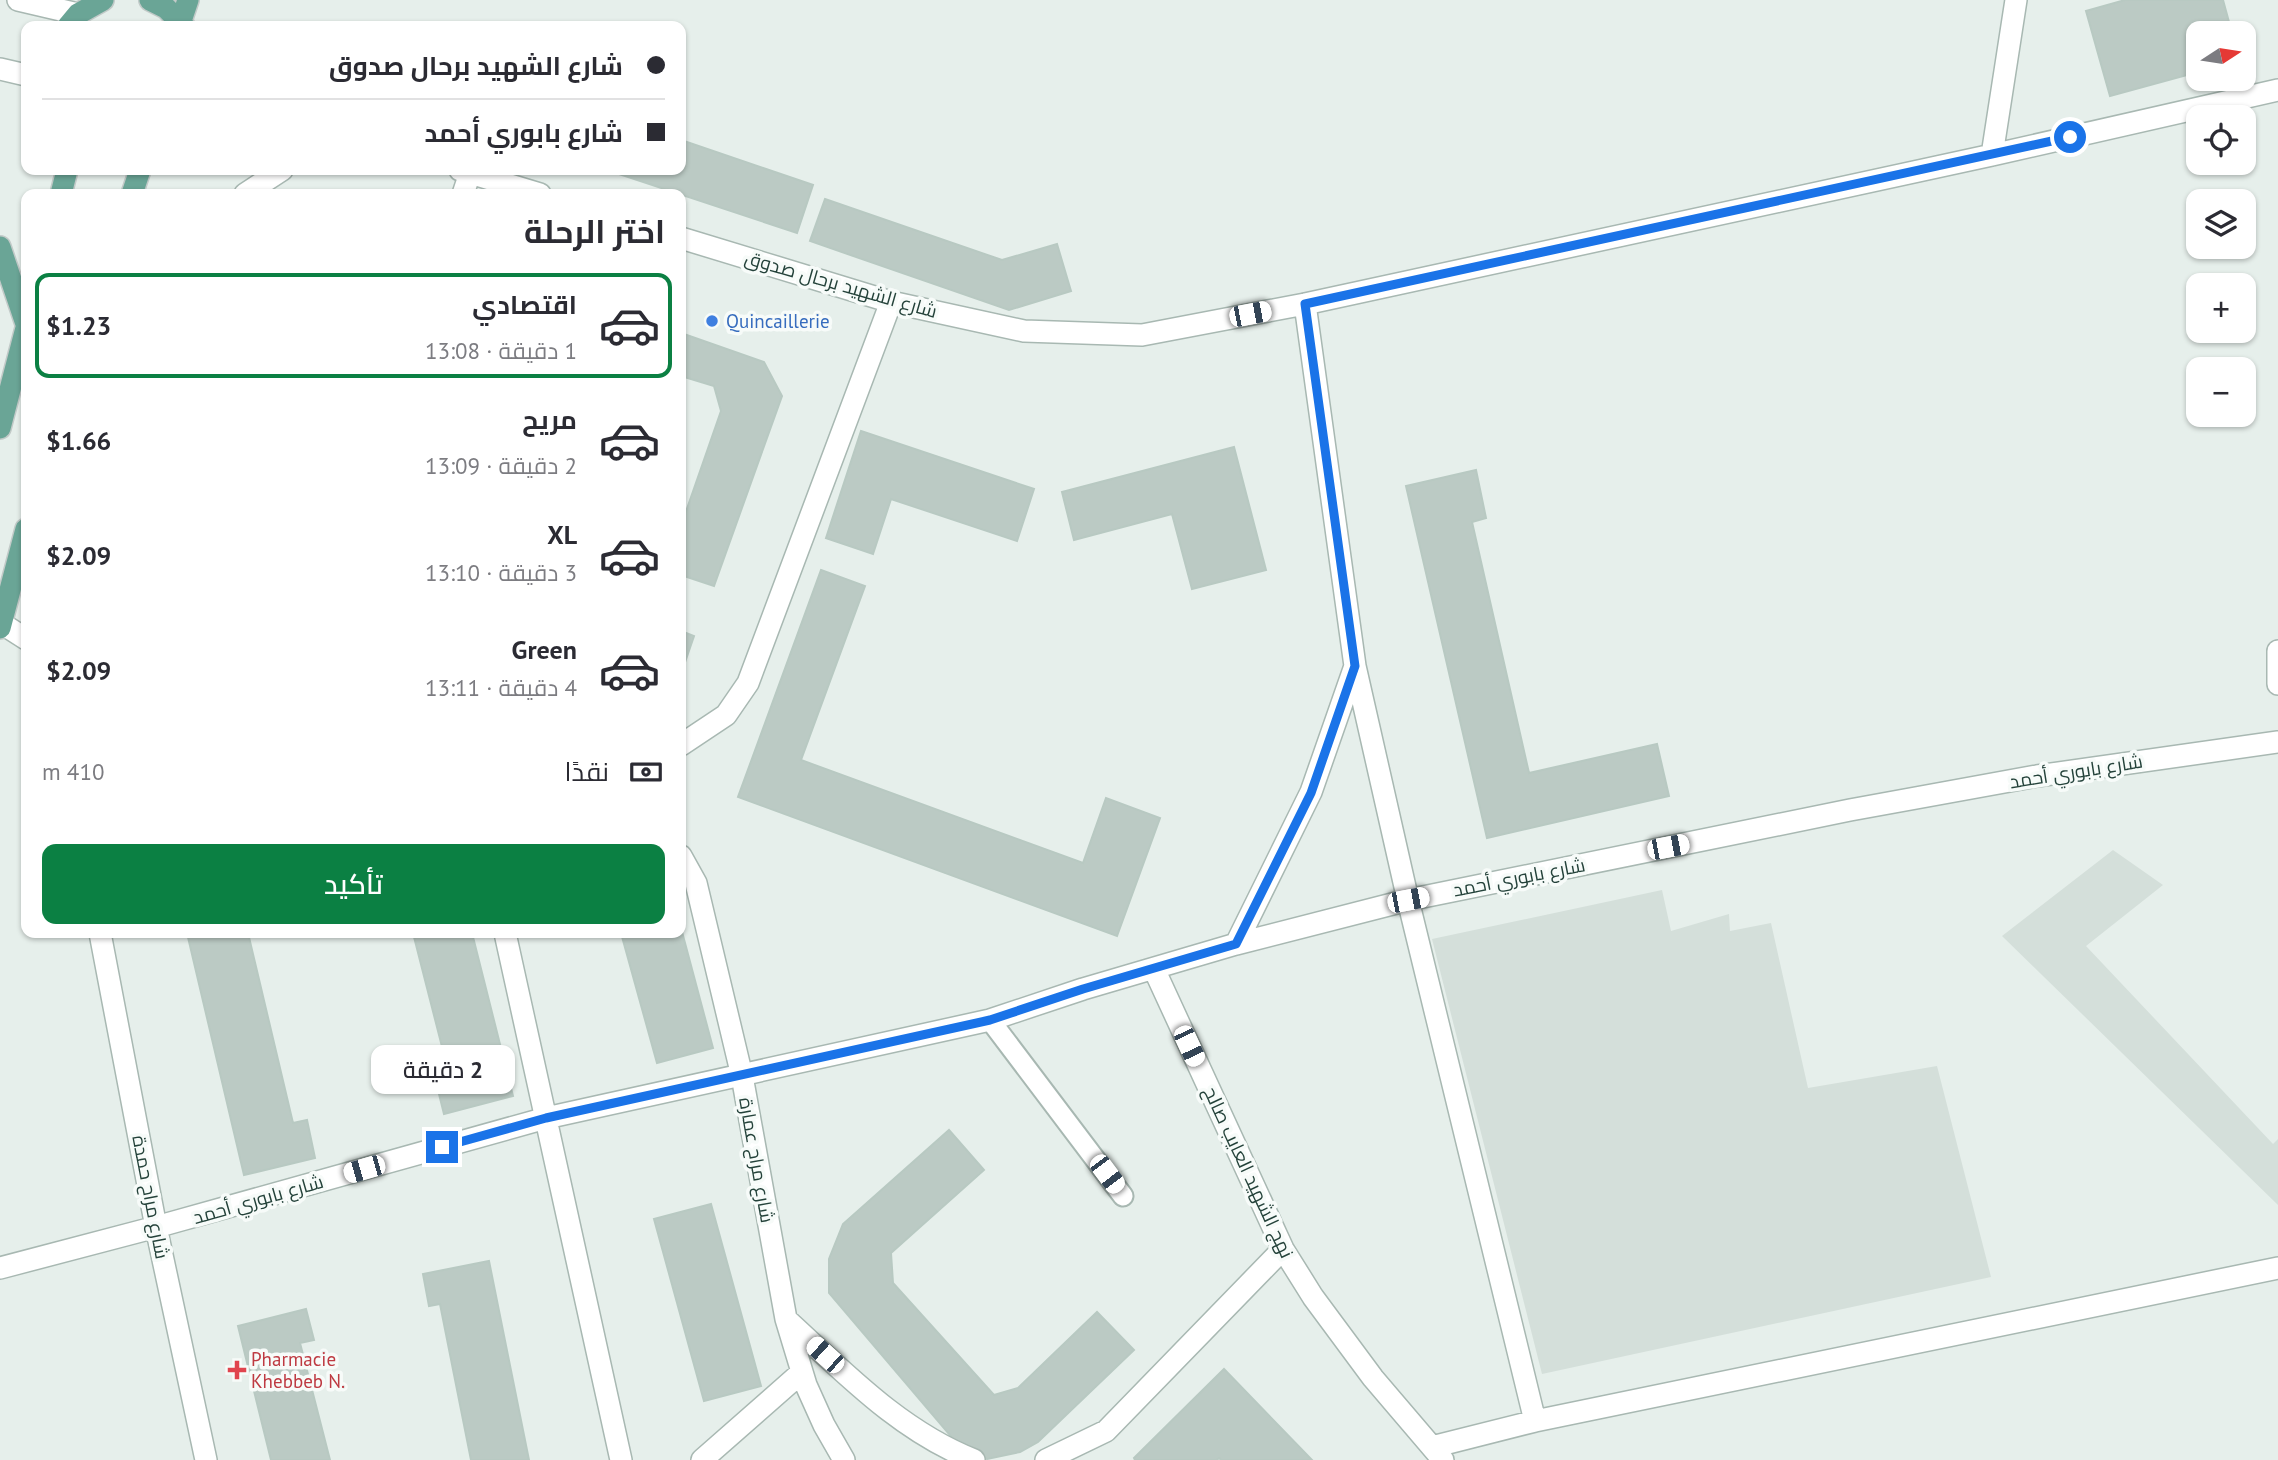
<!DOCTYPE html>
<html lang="ar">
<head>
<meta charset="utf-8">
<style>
	:root { --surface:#fff; --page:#f7f7f7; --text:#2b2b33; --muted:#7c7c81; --line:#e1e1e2; --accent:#0b8043 }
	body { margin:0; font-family:"PT Sans",Cairo,sans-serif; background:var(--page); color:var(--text); direction:rtl; height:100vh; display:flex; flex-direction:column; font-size:26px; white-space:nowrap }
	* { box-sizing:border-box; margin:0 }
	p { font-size:23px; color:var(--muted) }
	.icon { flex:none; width:38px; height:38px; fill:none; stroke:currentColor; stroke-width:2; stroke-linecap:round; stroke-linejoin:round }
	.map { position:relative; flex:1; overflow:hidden; direction:ltr }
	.details { position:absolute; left:21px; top:189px; width:665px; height:749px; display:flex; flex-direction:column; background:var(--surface); border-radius:14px; box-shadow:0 2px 5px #0004; direction:rtl }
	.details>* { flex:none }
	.hud { position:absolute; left:21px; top:21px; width:665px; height:154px; border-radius:14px; box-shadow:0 2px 5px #0004; direction:rtl; display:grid; align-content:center; height:154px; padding:0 21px; background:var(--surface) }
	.needle { width:46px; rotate:78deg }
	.controls { position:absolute; left:2186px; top:21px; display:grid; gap:14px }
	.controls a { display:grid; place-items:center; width:70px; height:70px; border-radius:14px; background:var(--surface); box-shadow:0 2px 5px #0004; font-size:35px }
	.end { position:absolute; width:32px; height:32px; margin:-16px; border:9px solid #1a73e8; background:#fff; box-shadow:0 0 0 4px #fff }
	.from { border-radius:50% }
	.bubble { position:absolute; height:49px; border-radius:14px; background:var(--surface); box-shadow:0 2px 5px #0004; font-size:23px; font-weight:600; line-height:49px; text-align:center; direction:rtl }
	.car { position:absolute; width:21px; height:42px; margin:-21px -10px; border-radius:9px; box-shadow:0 0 5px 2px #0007; background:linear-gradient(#fff 24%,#345 0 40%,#fff 0 76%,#345 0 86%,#fff 0) }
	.hud b { display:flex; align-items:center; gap:24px; height:66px; font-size:26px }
	.hud b+b { border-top:2px solid var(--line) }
	.hud i { width:18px; height:18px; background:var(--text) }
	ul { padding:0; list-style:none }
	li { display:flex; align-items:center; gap:21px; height:105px; margin:0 14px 10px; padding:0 7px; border:4px solid transparent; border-radius:14px }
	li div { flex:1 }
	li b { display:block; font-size:26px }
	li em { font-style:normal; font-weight:600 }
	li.active { border-color:var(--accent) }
	li>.icon { width:63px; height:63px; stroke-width:1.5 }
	h2 { padding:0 21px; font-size:32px; line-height:84px }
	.pay { display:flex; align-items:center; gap:18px; height:77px; padding:0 21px; font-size:26px }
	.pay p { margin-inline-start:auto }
	.cta { display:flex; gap:14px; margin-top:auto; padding:14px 21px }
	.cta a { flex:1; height:80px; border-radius:14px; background:var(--accent); color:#fff; font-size:28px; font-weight:600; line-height:80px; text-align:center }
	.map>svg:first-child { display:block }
	.built { fill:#d4dfda }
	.building { fill:#bbcac4; stroke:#b8c9c2; stroke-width:2 }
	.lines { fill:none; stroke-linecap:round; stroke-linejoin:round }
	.service-casing { stroke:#a8b8b2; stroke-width:23 }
	.minor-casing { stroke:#a8b8b2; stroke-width:24 }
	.primary-casing { stroke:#c2cac8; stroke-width:24 }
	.service { stroke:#fff; stroke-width:19 }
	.minor { stroke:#fff; stroke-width:21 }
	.primary { stroke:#6aa596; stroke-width:21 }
	.route { stroke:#1a73e8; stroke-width:9 }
	.shop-dot { fill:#3f7fe0; stroke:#f7fbf9; stroke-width:2.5 }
	.health-dot { fill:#e0444e; stroke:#f7fbf9; stroke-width:2.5 }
	.labels { text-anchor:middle; stroke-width:7; stroke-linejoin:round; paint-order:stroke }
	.street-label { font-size:19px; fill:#24423a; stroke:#f7fbf9 }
	.shop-label { font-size:19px; fill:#366cbe; stroke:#f7fbf9; text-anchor:start }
	.health-label { font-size:19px; fill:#be3a42; stroke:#f7fbf9; text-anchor:start }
</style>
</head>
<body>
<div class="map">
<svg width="2278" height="1460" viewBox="0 0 2278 1460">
	<rect width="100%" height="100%" fill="#e6efeb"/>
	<!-- built -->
	<path class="built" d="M2113,850L2163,885L2086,946L2273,1144L2278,1139V1205L2002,936Z
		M1662,890L1671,931L1729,914L1730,931L1771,923L1808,1088L1937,1066L1991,1277L1542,1374L1432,939Z"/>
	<!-- building -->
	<path class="building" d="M2125,0H2223L2232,33H2198V72L2110,96L2086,11Z
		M681,140L813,185L797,233L607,170H681Z
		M825,199L1002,260L1057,244L1071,291L1009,310L810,241Z
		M681,333L764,362L782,396L714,586L681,575V526L721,411L714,386L681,376Z
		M861,431L1034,489L1017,541L891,499L873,554L826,538Z
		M1234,447L1266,570L1192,589L1172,514L1074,540L1062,492Z
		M1476,470L1486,518L1472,522L1529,773L1657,744L1669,796L1487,838L1406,486Z
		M821,570L865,586L801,760L1083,863L1106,798L1160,818L1117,936L738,797Z
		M681,631L694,636L681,674Z
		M681,928L713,1048L657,1063L621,933H681Z
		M187,933H248L293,1123L307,1120L315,1158L244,1175Z
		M413,933H472L513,1096L444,1114L436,1082L450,1078Z
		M949,1130L984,1170L891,1253L893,1283L994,1395L1018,1388L1097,1312L1134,1350L1038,1442L1020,1452L987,1459L960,1447L829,1293V1259L843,1224Z
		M711,1204L761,1386L704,1401L654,1219Z
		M489,1261L529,1460H471L440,1304L429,1306L423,1274Z
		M306,1309L314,1340L300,1343L330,1460H271L238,1326Z
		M1224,1369L1312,1460H1221L1219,1458L1217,1460H1135L1134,1458Z"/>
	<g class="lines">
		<defs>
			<path id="service" d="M990,1020L1123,1196"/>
			<path id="minor" d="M18,0L78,14
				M0,69L26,75
				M1992,155L2016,0
				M460,170L540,194
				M245,194L282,170
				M463,194L470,173
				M681,238L891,302L1024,331L1142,335L1305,304L1992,155L2278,90
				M1305,304L1355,666L1408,900L1535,1421
				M1,623L26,639
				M2278,651V684
				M681,745L726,715L748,683L891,302
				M681,856L696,883L742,1076L786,1319L806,1385L824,1425L844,1460
				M100,933L156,1227L206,1460
				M505,933L621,1460
				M1236,944L1311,792L1355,666
				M1154,969L1283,1249L1313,1297L1373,1378L1443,1460
				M0,1268L156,1227L546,1118L990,1020L1083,989L1236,944L1408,900L1850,810L2037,776L2278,742
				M787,1320C845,1373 900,1431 974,1460
				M1432,1447L1535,1421L2278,1268
				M702,1460L802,1372
				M1046,1460L1106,1431L1283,1249"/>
			<path id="primary" d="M150,0L166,8L184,26
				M181,21L188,0
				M68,26L78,14L103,0
				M61,194L67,170
				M132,194L140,170
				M0,247L26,324
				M0,428L26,328
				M0,628L26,529"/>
		</defs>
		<!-- service casing -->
		<use href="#service" class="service-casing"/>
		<!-- minor casing -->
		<use href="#minor" class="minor-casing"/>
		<!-- primary casing -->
		<use href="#primary" class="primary-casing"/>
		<!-- service -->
		<use href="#service" class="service"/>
		<!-- minor -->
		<use href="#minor" class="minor"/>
		<!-- primary -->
		<use href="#primary" class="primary"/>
	</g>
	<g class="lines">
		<!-- route -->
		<path class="route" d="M442,1147L546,1118L990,1020L1083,989L1236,944L1311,793L1355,666L1305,304L2070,137"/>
	</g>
	<!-- markers -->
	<circle class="shop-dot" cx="712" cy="321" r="7"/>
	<path class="health-dot" d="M233.5 1359.5h7v7h7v7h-7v7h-7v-7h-7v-7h7z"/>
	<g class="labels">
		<!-- street labels -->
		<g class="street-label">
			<text transform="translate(841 284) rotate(16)" y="7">شارع الشهيد برحال صدوق</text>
			<text transform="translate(2076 771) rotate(-9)" y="7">شارع بابوري أحمد</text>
			<text transform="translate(1519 877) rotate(-11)" y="7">شارع بابوري أحمد</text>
			<text transform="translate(757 1160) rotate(80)" y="7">شارع مراح عمارة</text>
			<text transform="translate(1249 1172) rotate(65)" y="7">نهج الشهيد العايب صالح</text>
			<text transform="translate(151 1197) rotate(79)" y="7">شارع مراح حمدة</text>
			<text transform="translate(258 1199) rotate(-16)" y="7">شارع بابوري أحمد</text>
		</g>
		<!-- shop labels -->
		<g class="shop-label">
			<text x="726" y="328">Quincaillerie</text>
		</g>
		<!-- health labels -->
		<g class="health-label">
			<text x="251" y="1366">Pharmacie<tspan x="251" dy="22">Khebbeb N.</tspan></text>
		</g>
	</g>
</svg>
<div class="controls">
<a><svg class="needle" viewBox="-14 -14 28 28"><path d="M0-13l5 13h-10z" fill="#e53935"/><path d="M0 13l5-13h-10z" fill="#7c7c81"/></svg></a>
<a><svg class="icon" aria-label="locate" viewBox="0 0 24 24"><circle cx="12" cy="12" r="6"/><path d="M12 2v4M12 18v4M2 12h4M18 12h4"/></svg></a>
<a><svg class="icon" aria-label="layers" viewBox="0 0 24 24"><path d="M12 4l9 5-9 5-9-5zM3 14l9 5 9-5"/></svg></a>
<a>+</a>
<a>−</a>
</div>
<i class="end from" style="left:2070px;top:137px"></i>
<i class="end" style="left:442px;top:1147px"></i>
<div class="bubble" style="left:371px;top:1045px;width:144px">2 دقيقة</div>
<i class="car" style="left:1250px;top:314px;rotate:79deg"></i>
<i class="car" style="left:1668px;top:847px;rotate:79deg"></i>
<i class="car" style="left:1408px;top:900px;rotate:79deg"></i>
<i class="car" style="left:1189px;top:1046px;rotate:155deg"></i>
<i class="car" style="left:364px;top:1169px;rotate:254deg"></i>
<i class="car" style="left:1107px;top:1174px;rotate:143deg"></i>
<i class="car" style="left:825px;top:1355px;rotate:312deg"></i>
<div class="hud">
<b><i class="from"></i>شارع الشهيد برحال صدوق</b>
<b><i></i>شارع بابوري أحمد</b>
</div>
<section class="details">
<h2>اختر الرحلة</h2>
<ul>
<li class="active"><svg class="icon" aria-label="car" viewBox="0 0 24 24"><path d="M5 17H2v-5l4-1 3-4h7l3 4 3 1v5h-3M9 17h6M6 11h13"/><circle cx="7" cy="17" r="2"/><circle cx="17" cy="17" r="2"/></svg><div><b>اقتصادي</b><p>1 دقيقة · 13:08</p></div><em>$1.23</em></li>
<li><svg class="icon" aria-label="car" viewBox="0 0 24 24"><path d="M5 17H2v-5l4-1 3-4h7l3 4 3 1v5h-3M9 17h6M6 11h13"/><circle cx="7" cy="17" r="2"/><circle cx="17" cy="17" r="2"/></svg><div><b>مريح</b><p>2 دقيقة · 13:09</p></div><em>$1.66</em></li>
<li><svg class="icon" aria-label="car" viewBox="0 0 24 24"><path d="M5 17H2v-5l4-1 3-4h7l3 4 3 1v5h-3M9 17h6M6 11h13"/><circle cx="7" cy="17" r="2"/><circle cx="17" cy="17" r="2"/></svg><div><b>XL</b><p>3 دقيقة · 13:10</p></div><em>$2.09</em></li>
<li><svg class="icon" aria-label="car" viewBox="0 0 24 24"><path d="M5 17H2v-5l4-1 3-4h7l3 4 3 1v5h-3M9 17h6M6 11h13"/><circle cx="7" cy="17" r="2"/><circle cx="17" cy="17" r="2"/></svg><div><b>Green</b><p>4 دقيقة · 13:11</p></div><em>$2.09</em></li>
</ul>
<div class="pay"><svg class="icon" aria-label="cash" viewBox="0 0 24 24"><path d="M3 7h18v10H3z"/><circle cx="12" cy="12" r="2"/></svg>نقدًا<p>410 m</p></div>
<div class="cta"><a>تأكيد</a></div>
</section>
</div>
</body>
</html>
